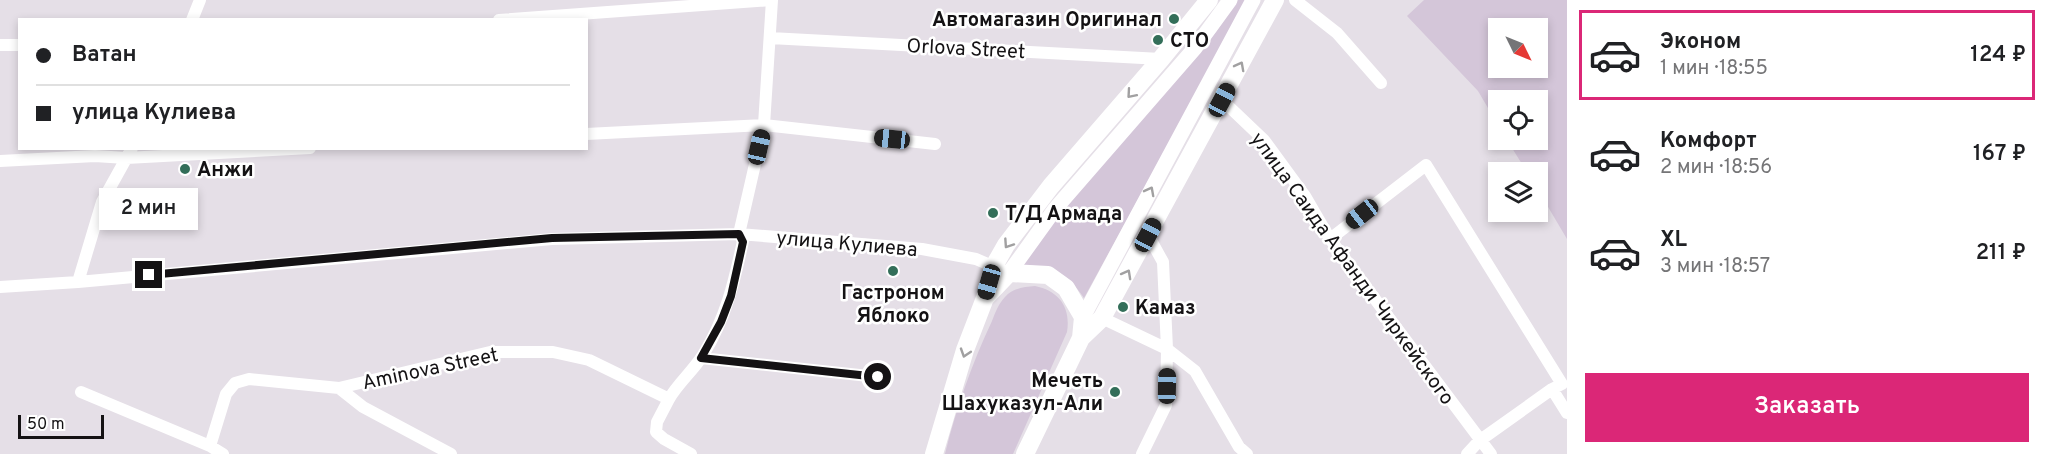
<!DOCTYPE html>
<html lang="ru">
<head>
<meta charset="utf-8">
<style>
	:root { --surface:#fff; --page:#f6f6f6; --text:#202124; --muted:#757577; --line:#e0e0e0; --accent:#db2777 }
	body { margin:0; font-family:Overpass,sans-serif; background:var(--page); color:var(--text); height:100vh; display:flex; flex-direction:column; font-size:22px; white-space:nowrap }
	* { box-sizing:border-box; margin:0 }
	p { font-size:20px; color:var(--muted) }
	.icon { flex:none; width:33px; height:33px; fill:none; stroke:currentColor; stroke-width:2; stroke-linecap:round; stroke-linejoin:round }
	.map { position:relative; flex:1; overflow:hidden }
	.details { display:flex; flex-direction:column; background:var(--surface); width:480px }
	.details>* { flex:none }
	.banner { position:absolute; left:18px; top:18px; width:570px; height:132px; border-radius:0px; box-shadow:0 3px 9px #0003; display:grid; align-content:center; height:132px; padding:0 18px; background:var(--surface) }
	.needle { width:39px; rotate:133deg }
	.fabs { position:absolute; left:1488px; top:18px; display:grid; gap:12px }
	.fabs a { display:grid; place-items:center; width:60px; height:60px; border-radius:0px; background:var(--surface); box-shadow:0 3px 9px #0003; font-size:30px }
	.scale { position:absolute; left:18px; bottom:15px; width:86px; box-sizing:border-box; padding-left:6px; border:3px solid #141214; border-top:0; font-size:16px; line-height:21px; white-space:nowrap; color:#141214; -webkit-text-stroke:4px #fff; paint-order:stroke }
	.end { position:absolute; width:27px; height:27px; margin:-14px; border:8px solid #141214; background:#fff; box-shadow:0 0 0 3px #fff }
	.from { border-radius:50% }
	.bubble { position:absolute; height:42px; border-radius:0px; background:var(--surface); box-shadow:0 3px 9px #0003; font-size:20px; font-weight:600; line-height:42px; text-align:center }
	.car { position:absolute; width:18px; height:36px; margin:-18px -9px; border-radius:8px; box-shadow:0 0 4px 2px #0007; background:linear-gradient(#222 24%,#8ab4d8 0 40%,#222 0 76%,#8ab4d8 0 86%,#222 0) }
	.banner b { display:flex; align-items:center; gap:21px; height:57px; font-size:22px }
	.banner b+b { border-top:2px solid var(--line) }
	.banner i { width:15px; height:15px; background:var(--text) }
	ul { padding:10px 0 0; list-style:none }
	li { display:flex; align-items:center; gap:18px; height:90px; margin:0 12px 9px; padding:0 6px; border:3px solid transparent; border-radius:0px }
	li div { flex:1 }
	li b { display:block; font-size:22px }
	li em { font-style:normal; font-weight:600 }
	li.on { border-color:var(--accent) }
	li>.icon { width:54px; height:54px; stroke-width:1.5 }
	.primary-button { display:flex; gap:12px; margin-top:auto; padding:12px 18px }
	.primary-button a { flex:1; height:69px; border-radius:0px; background:var(--accent); color:#fff; font-size:24px; font-weight:600; line-height:69px; text-align:center }
	main { display:flex; flex:1; min-height:0 }
	.map>svg:first-child { display:block }
	.green { fill:#d4c6d9; fill-rule:evenodd }
	.lines { fill:none; stroke-linecap:round; stroke-linejoin:round }
	.minor { stroke:#fff; stroke-width:12 }
	.major { stroke:#fff; stroke-width:15 }
	.highway { stroke:#fff; stroke-width:18 }
	.oneway { stroke:#a1a0a1 }
	.route { stroke:#141214; stroke-width:8 }
	.poi-dot { fill:#336e59; stroke:#fff; stroke-width:2 }
	.labels { text-anchor:middle; stroke-width:5; stroke-linejoin:round; paint-order:stroke }
	.poi-label { font-size:20px; font-weight:bold; fill:#141214; stroke:#fff; text-anchor:start }
	.street-label { font-size:20px; fill:#141214; stroke:#fff }
</style>
</head>
<body>
<main>
<div class="map">
<svg width="1567" height="454" viewBox="0 0 1567 454">
	<rect width="100%" height="100%" fill="#e5dfe7"/>
	<!-- green -->
	<path class="green" d="M1238,0H1247L1084,298C1067,273 1054,266 1023,265L1062,211L1216,32Z
		M1424,0H1567V239L1538,190V172H1527L1507,140H1538V100H1498V125L1478,91L1407,16ZM1538,28V68H1498V28Z
		M1035,286C1059,291 1071,307 1067,332L1013,454H945C956,409 972,363 992,321C995,313 999,303 1005,297C1013,288 1024,287 1035,286Z"/>
	<g class="lines">
		<!-- minor -->
		<path class="minor" d="M1295,0L1337,33L1381,83
			M192,20L200,0
			M499,20L772,0
			M770,38L1161,59
			M0,45H20
			M1222,100L1264,140L1305,196L1330,239L1491,454
			M586,134L764,125L935,144
			M0,161L95,156L126,158L310,148
			M1330,239L1426,165L1562,384L1552,389L1479,441L1467,454
			M78,282L102,202L132,148
			M0,287L78,282L552,239L739,234L922,249L976,259L999,269
			M1102,318L1167,349L1195,371L1239,447L1247,454
			M701,358L878,377
			M339,388L363,407L451,454
			M1552,389L1567,413
			M81,392L210,446L223,454
			M669,399C678,383 693,371 703,355C726,318 734,283 743,241L739,234L764,125L772,0
			M210,446L226,394L235,383L249,379L339,388L490,352H553L589,360L669,399L657,422L656,432L664,439L691,454
			M1142,454L1166,405L1167,349L1163,262L1148,235"/>
		<!-- major -->
		<path class="major" d="M1009,273L1055,209L1195,48L1230,0
			M1083,317L1253,0"/>
		<!-- highway -->
		<path class="highway" d="M987,296L1009,273L1048,275L1066,288L1083,317L1081,338
			M934,454L965,350L985,298L994,266L1006,245L1051,186L1161,59L1209,0
			M1025,454L1081,338L1102,318L1275,0"/>
	</g>
	<!-- one-way arrows -->
	<defs><path id="oneway-chevron" d="M-2-3.5L2.5 0L-2 3.5" fill="none" stroke-width="1.6" stroke-linecap="round" stroke-linejoin="round" transform="scale(1.5)"/></defs>
	<g class="oneway">
		<use href="#oneway-chevron" transform="translate(1240 66) rotate(-62)"/>
		<use href="#oneway-chevron" transform="translate(1131 94) rotate(131)"/>
		<use href="#oneway-chevron" transform="translate(1150 191) rotate(-62)"/>
		<use href="#oneway-chevron" transform="translate(1008 244) rotate(124)"/>
		<use href="#oneway-chevron" transform="translate(1127 274) rotate(-61)"/>
		<use href="#oneway-chevron" transform="translate(965 353) rotate(108)"/>
	</g>
	<g class="lines">
		<!-- route -->
		<path class="route" d="M149,275L552,238L739,234L743,242L731,296L721,322L701,358L878,377"/>
	</g>
	<!-- markers -->
	<g class="poi-dot">
		<circle cx="1174" cy="19" r="6"/>
		<circle cx="1158" cy="40" r="6"/>
		<circle cx="185" cy="169" r="6"/>
		<circle cx="993" cy="213" r="6"/>
		<circle cx="893" cy="271" r="6"/>
		<circle cx="1123" cy="307" r="6"/>
		<circle cx="1115" cy="392" r="6"/>
	</g>
	<g class="labels">
		<!-- poi labels -->
		<g class="poi-label">
			<text x="1162" y="26" text-anchor="end">Автомагазин Оригинал</text>
			<text x="1170" y="47">СТО</text>
			<text x="197" y="176">Анжи</text>
			<text x="1005" y="220">Т/Д Армада</text>
			<text x="893" y="299" text-anchor="middle">Гастроном<tspan x="893" dy="23">Яблоко</tspan></text>
			<text x="1135" y="314">Камаз</text>
			<text x="1103" y="387" text-anchor="end">Мечеть<tspan x="1103" dy="23">Шахуказул-Али</tspan></text>
		</g>
		<!-- street labels -->
		<g class="street-label">
			<text transform="translate(966 48) rotate(3)" y="7">Orlova Street</text>
			<text transform="translate(847 243) rotate(5)" y="7">улица Кулиева</text>
			<text transform="translate(1353 268) rotate(54)" y="7">улица Саида Афанди Чиркейского</text>
			<text transform="translate(430 368) rotate(-12)" y="7">Aminova Street</text>
		</g>
	</g>
</svg>
<div class="fabs">
<a><svg class="needle" viewBox="-14 -14 28 28"><path d="M0-13l5 13h-10z" fill="#e53935"/><path d="M0 13l5-13h-10z" fill="#757577"/></svg></a>
<a><svg class="icon" aria-label="locate" viewBox="0 0 24 24"><circle cx="12" cy="12" r="6"/><path d="M12 2v4M12 18v4M2 12h4M18 12h4"/></svg></a>
<a><svg class="icon" aria-label="layers" viewBox="0 0 24 24"><path d="M12 4l9 5-9 5-9-5zM3 14l9 5 9-5"/></svg></a>
</div>
<div class="scale">50 m</div>
<i class="end from" style="left:878px;top:377px"></i>
<i class="end" style="left:149px;top:275px"></i>
<div class="bubble" style="left:99px;top:188px;width:99px">2 мин</div>
<i class="car" style="left:1222px;top:100px;rotate:28deg"></i>
<i class="car" style="left:892px;top:139px;rotate:276deg"></i>
<i class="car" style="left:759px;top:147px;rotate:13deg"></i>
<i class="car" style="left:1362px;top:214px;rotate:232deg"></i>
<i class="car" style="left:1148px;top:235px;rotate:28deg"></i>
<i class="car" style="left:989px;top:282px;rotate:196deg"></i>
<i class="car" style="left:1167px;top:386px;rotate:1deg"></i>
<div class="banner">
<b><i class="from"></i>Ватан</b>
<b><i></i>улица Кулиева</b>
</div>
</div>
<section class="details">
<ul>
<li class="on"><svg class="icon" aria-label="car" viewBox="0 0 24 24"><path d="M5 17H2v-5l4-1 3-4h7l3 4 3 1v5h-3M9 17h6M6 11h13"/><circle cx="7" cy="17" r="2"/><circle cx="17" cy="17" r="2"/></svg><div><b>Эконом</b><p>1 мин · 18:55</p></div><em>124 ₽</em></li>
<li><svg class="icon" aria-label="car" viewBox="0 0 24 24"><path d="M5 17H2v-5l4-1 3-4h7l3 4 3 1v5h-3M9 17h6M6 11h13"/><circle cx="7" cy="17" r="2"/><circle cx="17" cy="17" r="2"/></svg><div><b>Комфорт</b><p>2 мин · 18:56</p></div><em>167 ₽</em></li>
<li><svg class="icon" aria-label="car" viewBox="0 0 24 24"><path d="M5 17H2v-5l4-1 3-4h7l3 4 3 1v5h-3M9 17h6M6 11h13"/><circle cx="7" cy="17" r="2"/><circle cx="17" cy="17" r="2"/></svg><div><b>XL</b><p>3 мин · 18:57</p></div><em>211 ₽</em></li>
</ul>
<div class="primary-button"><a>Заказать</a></div>
</section>
</main>
</body>
</html>
